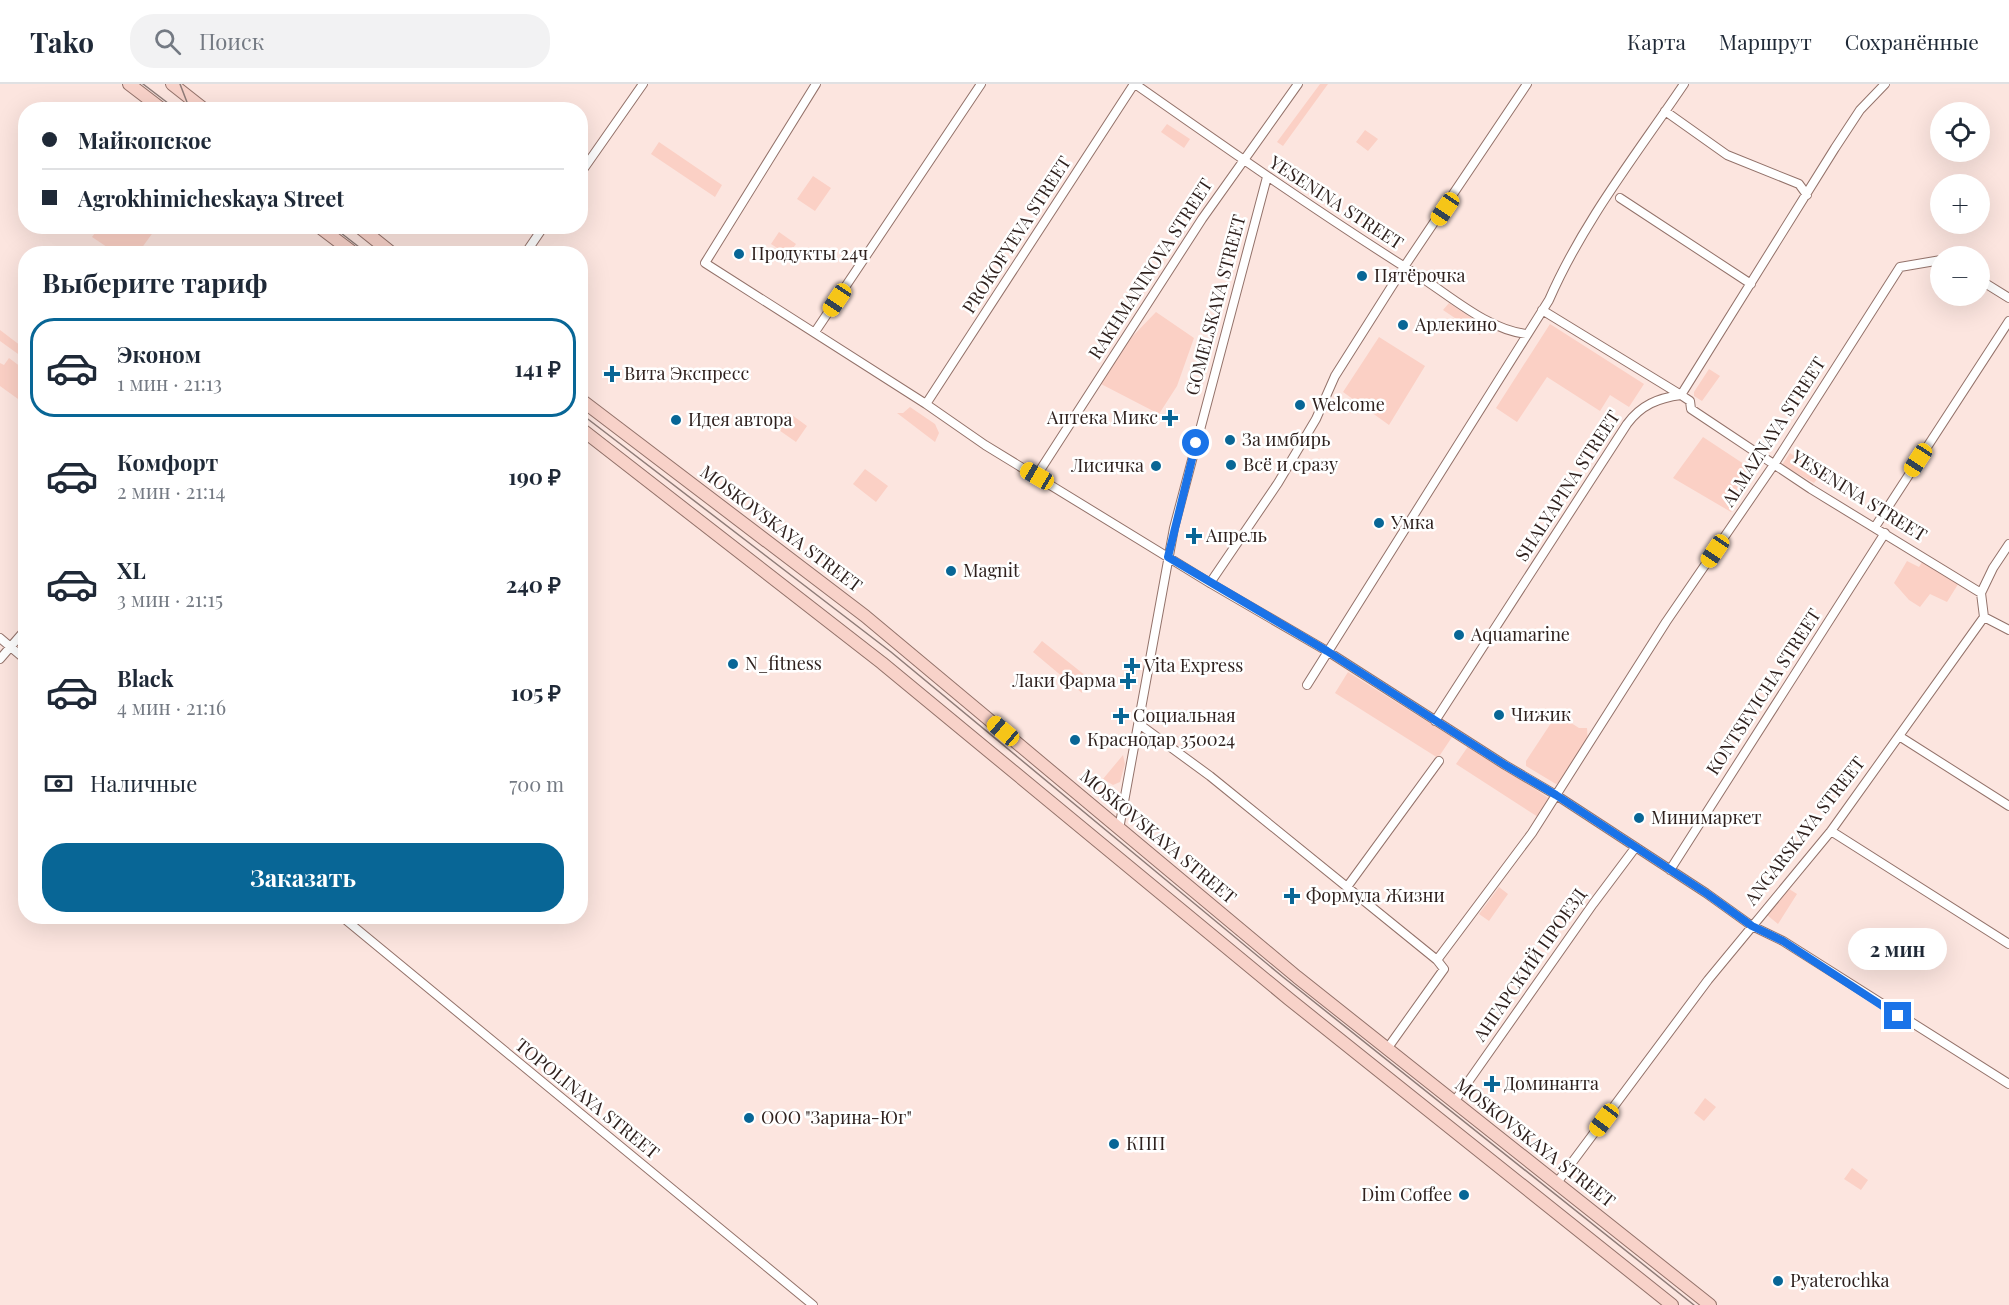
<!DOCTYPE html>
<html lang="ru">
<head>
<meta charset="utf-8">
<style>
	:root { --surface:#fff; --page:#f2f2f3; --text:#1f2937; --muted:#747a83; --line:#e0e1e3; --accent:#086696 }
	body { margin:0; font-family:"Playfair Display",serif; background:var(--page); color:var(--text); height:100vh; display:flex; flex-direction:column; font-size:22px; white-space:nowrap }
	* { box-sizing:border-box; margin:0 }
	p { font-size:20px; color:var(--muted) }
	.icon { flex:none; width:33px; height:33px; fill:none; stroke:currentColor; stroke-width:2; stroke-linecap:round; stroke-linejoin:round }
	.map { position:relative; flex:1; overflow:hidden }
	.drawer { position:absolute; left:18px; top:162px; width:570px; height:678px; display:flex; flex-direction:column; background:var(--surface); border-radius:24px; box-shadow:0 6px 24px #0002 }
	.drawer>* { flex:none }
	.guide { position:absolute; left:18px; top:18px; width:570px; height:132px; border-radius:24px; box-shadow:0 6px 24px #0002; display:grid; align-content:center; height:132px; padding:0 24px; background:var(--surface) }
	.controls { position:absolute; left:1930px; top:18px; display:grid; gap:12px }
	.controls a { display:grid; place-items:center; width:60px; height:60px; border-radius:50%; background:var(--surface); box-shadow:0 6px 24px #0002; font-size:30px }
	.end { position:absolute; width:27px; height:27px; margin:-14px; border:8px solid #1a73e8; background:#fff; box-shadow:0 0 0 3px #fff }
	.from { border-radius:50% }
	.bubble { position:absolute; height:42px; border-radius:21px; background:var(--surface); box-shadow:0 6px 24px #0002; font-size:20px; font-weight:700; line-height:42px; text-align:center }
	.car { position:absolute; width:18px; height:36px; margin:-18px -9px; border-radius:8px; box-shadow:0 0 4px 2px #0007; background:linear-gradient(#f5c518 24%,#345 0 40%,#f5c518 0 76%,#345 0 86%,#f5c518 0) }
	.guide b { display:flex; align-items:center; gap:21px; height:57px; font-size:22px }
	.guide b+b { border-top:2px solid var(--line) }
	.guide i { width:15px; height:15px; background:var(--text) }
	ul { padding:0; list-style:none }
	li { display:flex; align-items:center; gap:18px; height:99px; margin:0 12px 9px; padding:0 12px; border:3px solid transparent; border-radius:24px }
	li div { flex:1 }
	li b { display:block; font-size:22px }
	li em { font-style:normal; font-weight:700 }
	li.selected { border-color:var(--accent) }
	li>.icon { width:54px; height:54px; stroke-width:1.5 }
	h2 { padding:0 24px; font-size:27px; line-height:72px }
	.pay { display:flex; align-items:center; gap:15px; height:66px; padding:0 24px; font-size:22px }
	.pay p { margin-inline-start:auto }
	.cta { display:flex; gap:12px; margin-top:auto; padding:12px 24px }
	.cta a { flex:1; height:69px; border-radius:24px; background:var(--accent); color:#fff; font-size:24px; font-weight:700; line-height:69px; text-align:center }
	header { display:flex; align-items:center; gap:36px; box-sizing:border-box; height:84px; padding:0 30px; background:var(--surface); border-bottom:2px solid var(--line) }
	header strong { font-size:28px }
	nav { display:flex; gap:33px; margin-inline-start:auto; font-size:21px }
	.search { width:420px; height:54px; background:var(--page); display:flex; align-items:center; gap:15px; box-sizing:border-box; padding:0 21px; border-radius:24px; color:var(--muted); font-size:22px }
	.map>svg:first-child { display:block }
	.green { fill:#fbd0c5 }
	.lines { fill:none; stroke-linecap:round; stroke-linejoin:round }
	.street-casing { stroke:#93726a; stroke-width:10 }
	.secondary-casing { stroke:#93726a; stroke-width:14 }
	.street { stroke:#fff; stroke-width:8 }
	.secondary { stroke:#f8d2c9; stroke-width:12 }
	.tram { stroke:#8f7c78; stroke-width:1.5 }
	.route { stroke:#1a73e8; stroke-width:8 }
	.poi-dot { fill:#086696; stroke:#fff; stroke-width:2 }
	.labels { text-anchor:middle; stroke-width:5; stroke-linejoin:round; paint-order:stroke }
	.street-label { font-size:18px; fill:#2f211e; stroke:#fff }
	.poi-label { font-size:18px; fill:#2f211e; stroke:#fff; text-anchor:start }
</style>
</head>
<body>
<header>
<strong>Tako</strong>
<div class="search"><svg class="icon" aria-label="search" viewBox="0 0 24 24"><circle cx="10" cy="10" r="6"/><path d="M15 15l6 6"/></svg>Поиск</div>
<nav><a>Карта</a><a>Маршрут</a><a>Сохранённые</a></nav>
</header>
<div class="map">
<svg width="2009" height="1221" viewBox="0 0 2009 1221">
	<rect width="100%" height="100%" fill="#fce5df"/>
	<!-- green -->
	<path class="green" d="M1320,0H1328L1283,62L1277,58Z
		M1167,40L1190,55L1184,64L1161,48Z
		M1365,46L1378,55L1368,67L1356,58Z
		M659,58L722,101L715,113L651,70Z
		M813,92L831,104L815,127L797,115Z
		M100,142H157V143L138,169H116L92,153Z
		M779,148L796,160L788,171L771,160Z
		M1449,219L1485,243L1480,251L1443,226Z
		M1156,228L1194,254L1177,302L1159,330L1101,300L1128,257Z
		M1550,240L1644,300L1629,323L1610,311L1600,327L1547,293L1517,338L1496,324Z
		M0,246L25,265V275L0,257Z
		M1379,253L1425,282L1389,341L1343,308Z
		M9,274L25,286V320L0,302V279L4,281Z
		M1709,285L1720,292L1702,317L1694,312V308Z
		M910,323L935,340L939,349L935,358L897,329H903Z
		M788,328L807,342L796,358L776,344Z
		M1703,353L1756,388L1731,428L1673,394Z
		M1790,369L1821,390L1814,399L1782,381Z
		M865,385L888,402L876,418L853,400Z
		M1924,475L1960,497L1947,518L1930,510L1920,523L1909,516L1894,499L1907,477L1919,483Z
		M1042,557L1086,592L1082,609L1033,568Z
		M1348,588L1452,653L1438,674L1335,609Z
		M1557,630L1579,644H1587L1588,661L1565,695L1556,700L1526,682V677Z
		M1469,661L1550,715L1538,733L1456,680Z
		M1123,671L1125,680L1120,698L1113,701L1103,695Z
		M1499,803L1508,810L1489,837L1479,830Z
		M1786,803L1797,810L1778,840L1767,831Z
		M1705,1014L1716,1023L1704,1037L1694,1029Z
		M1852,1084L1868,1096L1861,1106L1844,1095Z"/>
	<g class="lines">
		<defs>
			<path id="street" d="M816,0L705,179L926,320L985,361L1210,499L1327,567L1505,681L1556,711L1706,809L1752,842L1783,857L2009,1000
				M1135,0C1229,66 1322,131 1419,192C1452,213 1487,245 1526,250
				M1665,27L1727,71L1799,100L1807,111
				M580,90L643,0
				M1620,114L1751,200
				M525,170L544,142
				M1980,196L2009,214
				M1542,226L1681,311L1690,317L1691,325L1811,405L1981,509
				M815,248L981,0
				M926,320L1134,0
				M1037,391L1202,135L1298,0
				M1875,443L2009,237
				M1210,499L1278,399L1316,335L1335,292L1404,183L1527,0
				M1984,533L2009,546
				M0,554L26,576
				M0,575L26,545
				M1307,601L1549,216C1583,138 1636,71 1684,0
				M1435,637L1627,340C1641,321 1658,314 1681,311L1835,64L1860,26L1885,0
				M1139,640L1210,692L1437,876L1444,885L1387,965
				M1899,652L2009,722
				M1119,745L1174,444L1267,93
				M1831,747L2009,860
				M1670,786L1885,449
				M1347,803L1439,677
				M341,832L813,1221
				M1437,876L1532,749L1666,538L1775,379L1900,183L1941,176
				M1454,1018L1593,820L1635,764
				M1556,1100L1708,896L1831,747L1984,533L1981,509L1993,484L2009,460"/>
			<path id="secondary" d="M129,0L163,26
				M172,0L205,26
				M318,142L355,170
				M358,142L393,170
				M580,315L865,532L1297,893L1710,1221
				M580,344L882,579L1289,915L1672,1221"/>
		</defs>
		<!-- street casing -->
		<use href="#street" class="street-casing"/>
		<!-- secondary casing -->
		<use href="#secondary" class="secondary-casing"/>
		<!-- street -->
		<use href="#street" class="street"/>
		<!-- secondary -->
		<use href="#secondary" class="secondary"/>
		<!-- tram -->
		<path class="tram" d="M143,0L177,26
			M180,0L190,26
			M332,142L368,170
			M580,329L891,568L1283,893L1694,1221"/>
	</g>
	<g class="lines">
		<!-- route -->
		<path class="route" d="M1196,359L1168,473L1327,567L1505,681L1556,711L1706,809L1752,842L1783,857L1898,932"/>
	</g>
	<!-- markers -->
	<g class="poi-dot">
		<circle cx="739" cy="170" r="6"/>
		<circle cx="1362" cy="192" r="6"/>
		<circle cx="1403" cy="241" r="6"/>
		<path d="M609 281h6v6h6v6h-6v6h-6v-6h-6v-6h6z"/>
		<circle cx="1300" cy="321" r="6"/>
		<path d="M1167 325h6v6h6v6h-6v6h-6v-6h-6v-6h6z"/>
		<circle cx="676" cy="336" r="6"/>
		<circle cx="1230" cy="356" r="6"/>
		<circle cx="1231" cy="381" r="6"/>
		<circle cx="1156" cy="382" r="6"/>
		<circle cx="1379" cy="439" r="6"/>
		<path d="M1191 443h6v6h6v6h-6v6h-6v-6h-6v-6h6z"/>
		<circle cx="951" cy="487" r="6"/>
		<circle cx="1459" cy="551" r="6"/>
		<circle cx="733" cy="580" r="6"/>
		<path d="M1129 573h6v6h6v6h-6v6h-6v-6h-6v-6h6z"/>
		<path d="M1125 588h6v6h6v6h-6v6h-6v-6h-6v-6h6z"/>
		<circle cx="1499" cy="631" r="6"/>
		<path d="M1118 623h6v6h6v6h-6v6h-6v-6h-6v-6h6z"/>
		<circle cx="1075" cy="656" r="6"/>
		<circle cx="1639" cy="734" r="6"/>
		<path d="M1289 803h6v6h6v6h-6v6h-6v-6h-6v-6h6z"/>
		<path d="M1489 991h6v6h6v6h-6v6h-6v-6h-6v-6h6z"/>
		<circle cx="749" cy="1034" r="6"/>
		<circle cx="1114" cy="1060" r="6"/>
		<circle cx="1464" cy="1111" r="6"/>
		<circle cx="1778" cy="1197" r="6"/>
	</g>
	<g class="labels">
		<!-- street labels -->
		<g class="street-label">
			<text transform="translate(1336 119) rotate(33)" y="6">YESENINA STREET</text>
			<text transform="translate(1017 151) rotate(-57)" y="6">PROKOFYEVA STREET</text>
			<text transform="translate(1151 185) rotate(-57)" y="6">RAKHMANINOVA STREET</text>
			<text transform="translate(1216 221) rotate(-75)" y="6">GOMELSKAYA STREET</text>
			<text transform="translate(1774 348) rotate(-57)" y="6">ALMAZNAYA STREET</text>
			<text transform="translate(1568 402) rotate(-57)" y="6">SHALYAPINA STREET</text>
			<text transform="translate(1859 412) rotate(32)" y="6">YESENINA STREET</text>
			<text transform="translate(781 445) rotate(37)" y="6">MOSKOVSKAYA STREET</text>
			<text transform="translate(1764 608) rotate(-57)" y="6">KONTSEVICHA STREET</text>
			<text transform="translate(1805 747) rotate(-52)" y="6">ANGARSKAYA STREET</text>
			<text transform="translate(1158 753) rotate(40)" y="6">MOSKOVSKAYA STREET</text>
			<text transform="translate(1530 881) rotate(-55)" y="6">АНГАРСКИЙ ПРОЕЗД</text>
			<text transform="translate(587 1015) rotate(39)" y="6">TOPOLINAYA STREET</text>
			<text transform="translate(1535 1059) rotate(38)" y="6">MOSKOVSKAYA STREET</text>
		</g>
		<!-- poi labels -->
		<g class="poi-label">
			<text x="751" y="176">Продукты 24ч</text>
			<text x="1374" y="198">Пятёрочка</text>
			<text x="1415" y="247">Арлекино</text>
			<text x="624" y="296">Вита Экспресс</text>
			<text x="1312" y="327">Welcome</text>
			<text x="1158" y="340" text-anchor="end">Аптека Микс</text>
			<text x="688" y="342">Идея автора</text>
			<text x="1242" y="362">За имбирь</text>
			<text x="1243" y="387">Всё и сразу</text>
			<text x="1144" y="388" text-anchor="end">Лисичка</text>
			<text x="1391" y="445">Умка</text>
			<text x="1206" y="458">Апрель</text>
			<text x="963" y="493">Magnit</text>
			<text x="1471" y="557">Aquamarine</text>
			<text x="745" y="586">N_fitness</text>
			<text x="1144" y="588">Vita Express</text>
			<text x="1116" y="603" text-anchor="end">Лаки Фарма</text>
			<text x="1511" y="637">Чижик</text>
			<text x="1133" y="638">Социальная</text>
			<text x="1087" y="662">Краснодар 350024</text>
			<text x="1651" y="740">Минимаркет</text>
			<text x="1306" y="818">Формула Жизни</text>
			<text x="1504" y="1006">Доминанта</text>
			<text x="761" y="1040">ООО "Зарина-Юг"</text>
			<text x="1126" y="1066">КПП</text>
			<text x="1452" y="1117" text-anchor="end">Dim Coffee</text>
			<text x="1790" y="1203">Pyaterochka</text>
		</g>
	</g>
</svg>
<div class="controls">
<a><svg class="icon" aria-label="locate" viewBox="0 0 24 24"><circle cx="12" cy="12" r="6"/><path d="M12 2v4M12 18v4M2 12h4M18 12h4"/></svg></a>
<a>+</a>
<a>−</a>
</div>
<i class="end from" style="left:1196px;top:359px"></i>
<i class="end" style="left:1898px;top:932px"></i>
<div class="bubble" style="left:1848px;top:844px;width:99px">2 мин</div>
<i class="car" style="left:1445px;top:125px;rotate:214deg"></i>
<i class="car" style="left:837px;top:216px;rotate:214deg"></i>
<i class="car" style="left:1918px;top:376px;rotate:213deg"></i>
<i class="car" style="left:1037px;top:392px;rotate:300deg"></i>
<i class="car" style="left:1715px;top:467px;rotate:214deg"></i>
<i class="car" style="left:1003px;top:647px;rotate:310deg"></i>
<i class="car" style="left:1604px;top:1036px;rotate:217deg"></i>
<div class="guide">
<b><i class="from"></i>Майкопское</b>
<b><i></i>Agrokhimicheskaya Street</b>
</div>
<section class="drawer">
<h2>Выберите тариф</h2>
<ul>
<li class="selected"><svg class="icon" aria-label="car" viewBox="0 0 24 24"><path d="M5 17H2v-5l4-1 3-4h7l3 4 3 1v5h-3M9 17h6M6 11h13"/><circle cx="7" cy="17" r="2"/><circle cx="17" cy="17" r="2"/></svg><div><b>Эконом</b><p>1 мин · 21:13</p></div><em>141 ₽</em></li>
<li><svg class="icon" aria-label="car" viewBox="0 0 24 24"><path d="M5 17H2v-5l4-1 3-4h7l3 4 3 1v5h-3M9 17h6M6 11h13"/><circle cx="7" cy="17" r="2"/><circle cx="17" cy="17" r="2"/></svg><div><b>Комфорт</b><p>2 мин · 21:14</p></div><em>190 ₽</em></li>
<li><svg class="icon" aria-label="car" viewBox="0 0 24 24"><path d="M5 17H2v-5l4-1 3-4h7l3 4 3 1v5h-3M9 17h6M6 11h13"/><circle cx="7" cy="17" r="2"/><circle cx="17" cy="17" r="2"/></svg><div><b>XL</b><p>3 мин · 21:15</p></div><em>240 ₽</em></li>
<li><svg class="icon" aria-label="car" viewBox="0 0 24 24"><path d="M5 17H2v-5l4-1 3-4h7l3 4 3 1v5h-3M9 17h6M6 11h13"/><circle cx="7" cy="17" r="2"/><circle cx="17" cy="17" r="2"/></svg><div><b>Black</b><p>4 мин · 21:16</p></div><em>105 ₽</em></li>
</ul>
<div class="pay"><svg class="icon" aria-label="cash" viewBox="0 0 24 24"><path d="M3 7h18v10H3z"/><circle cx="12" cy="12" r="2"/></svg>Наличные<p>700 m</p></div>
<div class="cta"><a>Заказать</a></div>
</section>
</div>
</body>
</html>
